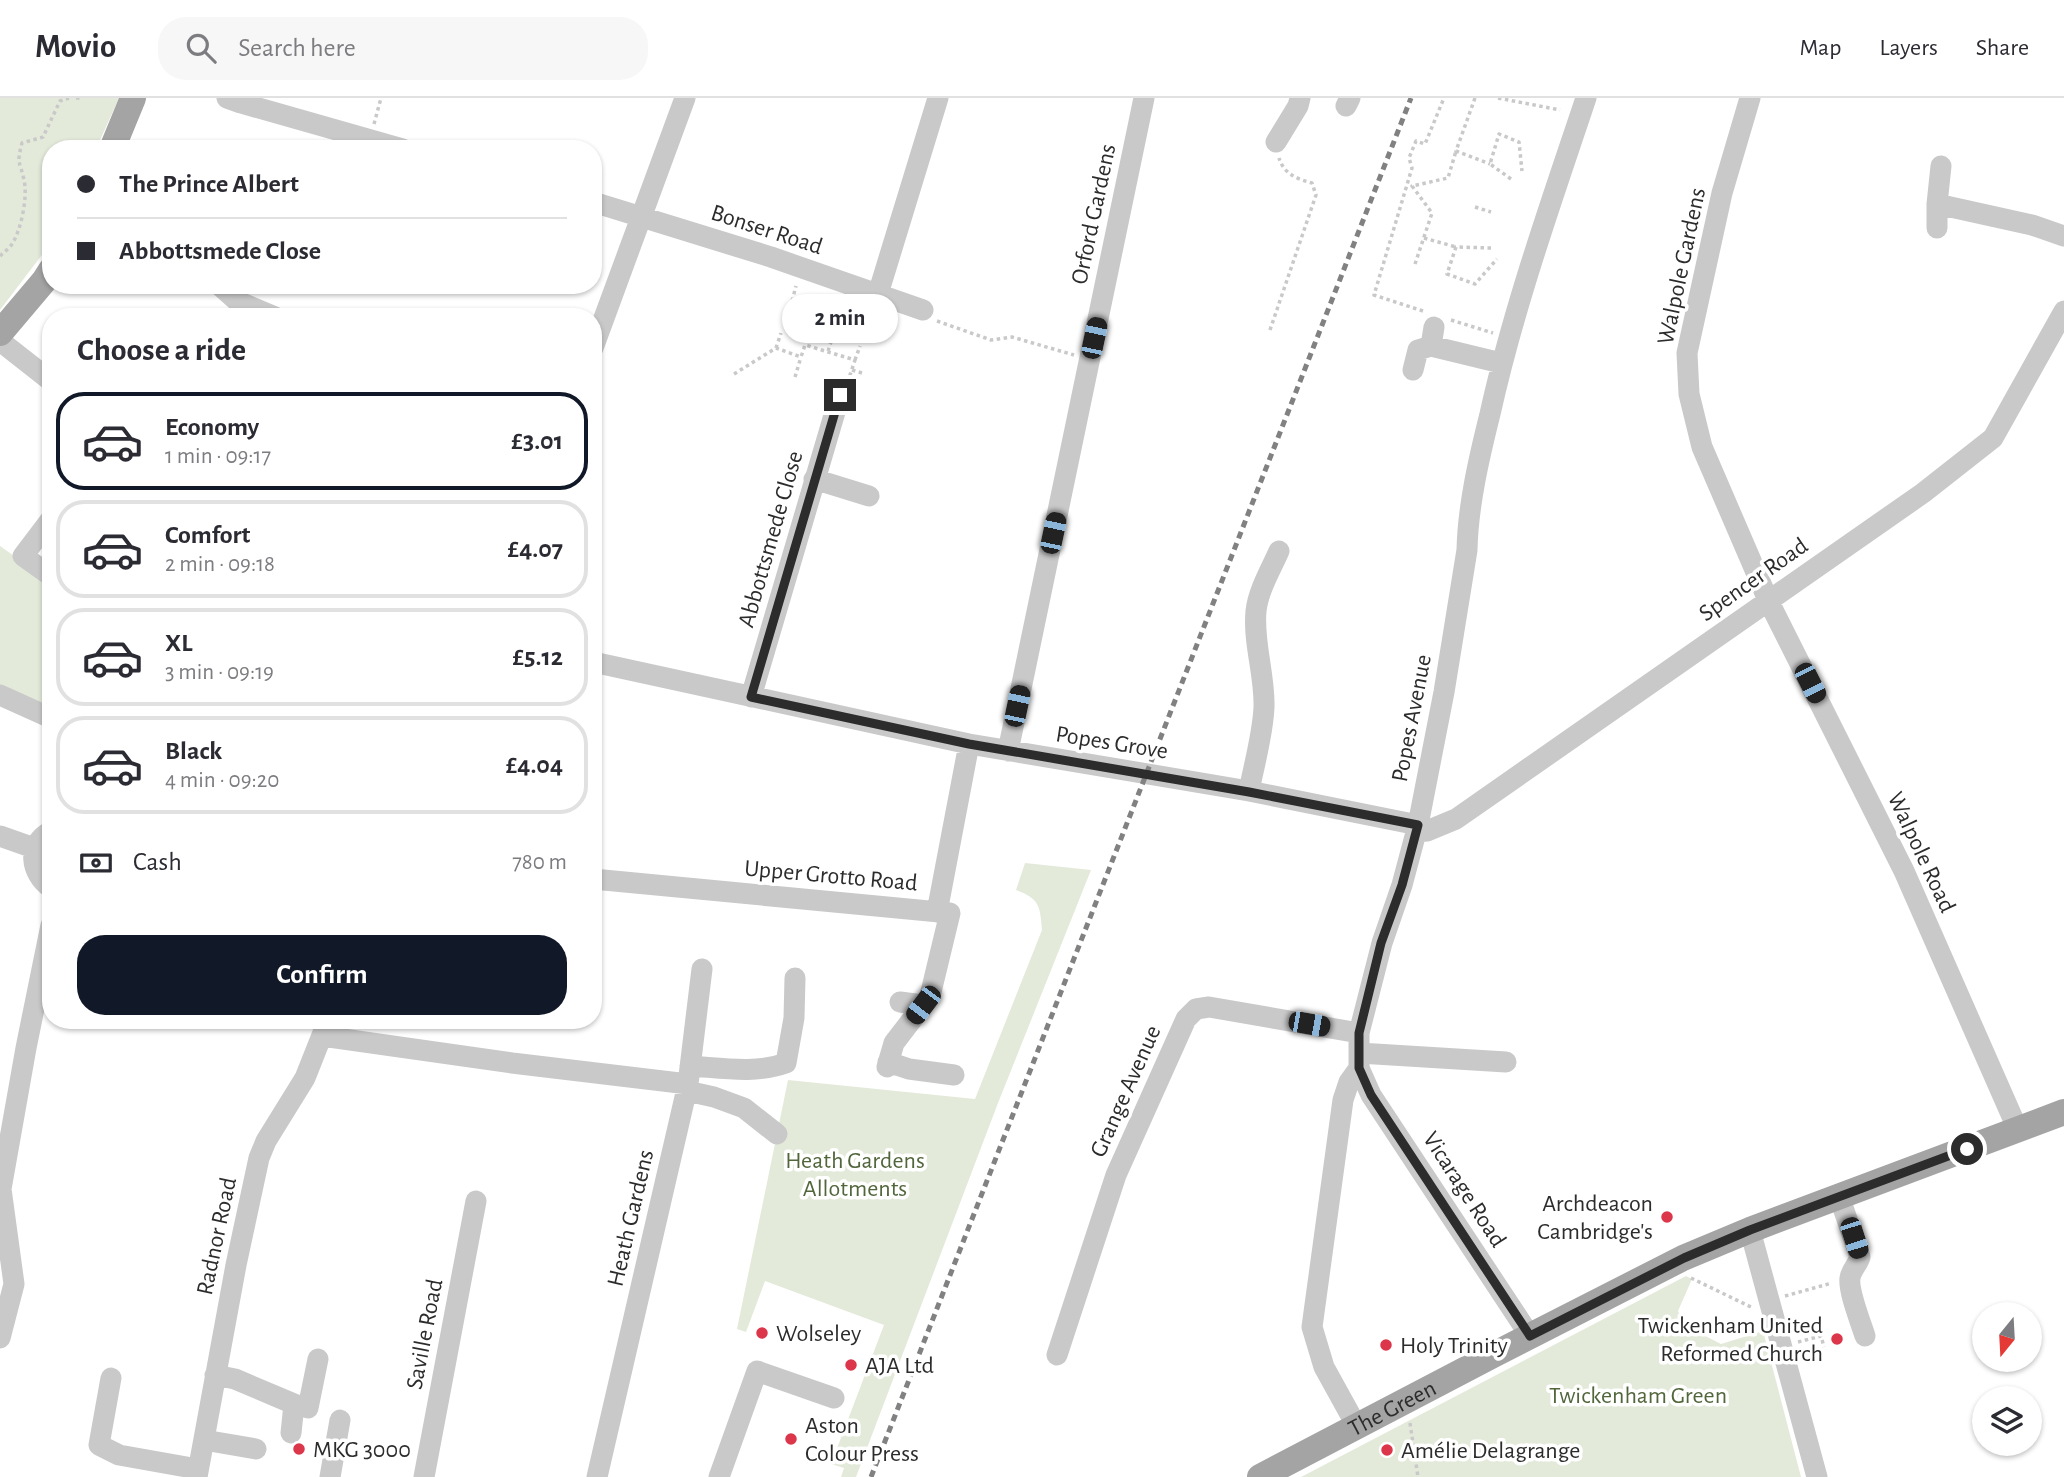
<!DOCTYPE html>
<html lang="en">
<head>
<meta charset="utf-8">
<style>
	:root { --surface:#fff; --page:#f7f7f7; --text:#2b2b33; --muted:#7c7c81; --line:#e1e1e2; --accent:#111827 }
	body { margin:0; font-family:"Alegreya Sans",sans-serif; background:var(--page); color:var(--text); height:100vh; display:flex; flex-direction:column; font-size:26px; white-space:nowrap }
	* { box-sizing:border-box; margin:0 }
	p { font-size:23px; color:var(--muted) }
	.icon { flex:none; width:38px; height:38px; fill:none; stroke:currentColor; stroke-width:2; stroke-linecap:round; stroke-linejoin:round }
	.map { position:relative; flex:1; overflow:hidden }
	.details { position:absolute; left:42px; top:210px; width:560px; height:721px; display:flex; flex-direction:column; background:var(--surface); border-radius:28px; box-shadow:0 2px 5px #0004 }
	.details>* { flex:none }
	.hud { position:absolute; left:42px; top:42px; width:560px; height:154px; border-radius:28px; box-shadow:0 2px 5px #0004; display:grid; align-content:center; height:154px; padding:0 35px; background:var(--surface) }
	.needle { width:46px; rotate:198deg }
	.controls { position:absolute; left:1972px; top:1204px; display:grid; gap:14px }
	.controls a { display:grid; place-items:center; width:70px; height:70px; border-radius:50%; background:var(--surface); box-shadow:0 2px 5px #0004; font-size:35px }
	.end { position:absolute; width:32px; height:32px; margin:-16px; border:9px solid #2c2c2c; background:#fff; box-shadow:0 0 0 4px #fff }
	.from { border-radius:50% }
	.bubble { position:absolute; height:49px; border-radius:24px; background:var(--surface); box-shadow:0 2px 5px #0004; font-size:23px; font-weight:700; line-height:49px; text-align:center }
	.car { position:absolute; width:21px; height:42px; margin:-21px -10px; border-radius:9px; box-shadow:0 0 5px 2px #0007; background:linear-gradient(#222 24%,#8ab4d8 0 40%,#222 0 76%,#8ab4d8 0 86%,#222 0) }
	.hud b { display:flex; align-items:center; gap:24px; height:66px; font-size:26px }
	.hud b+b { border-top:2px solid var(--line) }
	.hud i { width:18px; height:18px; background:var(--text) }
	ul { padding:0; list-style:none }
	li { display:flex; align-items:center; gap:21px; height:98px; margin:0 14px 10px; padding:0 21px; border:4px solid var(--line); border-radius:28px }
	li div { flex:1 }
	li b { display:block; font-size:26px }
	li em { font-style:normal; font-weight:700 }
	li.active { border-color:var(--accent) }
	li>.icon { width:63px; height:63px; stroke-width:1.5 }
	h2 { padding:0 35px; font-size:32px; line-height:84px }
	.pay { display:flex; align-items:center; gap:18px; height:77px; padding:0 35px; font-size:26px }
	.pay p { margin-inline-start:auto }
	.cta { display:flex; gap:14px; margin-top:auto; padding:14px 35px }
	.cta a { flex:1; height:80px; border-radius:28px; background:var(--accent); color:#fff; font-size:28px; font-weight:700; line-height:80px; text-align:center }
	header { display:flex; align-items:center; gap:42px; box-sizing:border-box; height:98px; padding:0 35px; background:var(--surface); border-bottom:2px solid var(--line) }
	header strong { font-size:33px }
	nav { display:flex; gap:38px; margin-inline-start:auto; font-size:24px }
	.search { width:490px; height:63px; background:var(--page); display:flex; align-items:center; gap:18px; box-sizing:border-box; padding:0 24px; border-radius:28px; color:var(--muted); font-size:26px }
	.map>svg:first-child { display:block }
	.green { fill:#e3eada }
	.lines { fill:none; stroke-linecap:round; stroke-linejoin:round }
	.path { stroke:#c9c9c9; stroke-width:3.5; stroke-dasharray:3.5 3.5; stroke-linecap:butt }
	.minor { stroke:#c9c9c9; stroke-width:21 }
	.major { stroke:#a4a4a4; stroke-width:26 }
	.rail { stroke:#818181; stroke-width:5; stroke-dasharray:7 5; stroke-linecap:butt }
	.route { stroke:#2c2c2c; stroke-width:9 }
	.poi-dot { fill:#dc364b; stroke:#fff; stroke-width:2.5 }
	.labels { text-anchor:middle; stroke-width:7; stroke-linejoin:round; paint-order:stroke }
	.street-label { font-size:24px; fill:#2c2c2c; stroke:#fff }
	.park-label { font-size:24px; fill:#52663c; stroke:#fff }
	.poi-label { font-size:24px; fill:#2c2c2c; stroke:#fff; text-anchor:start }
</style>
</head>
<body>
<header>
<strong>Movio</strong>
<div class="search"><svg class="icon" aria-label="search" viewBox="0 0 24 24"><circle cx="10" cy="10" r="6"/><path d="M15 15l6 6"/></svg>Search here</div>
<nav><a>Map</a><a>Layers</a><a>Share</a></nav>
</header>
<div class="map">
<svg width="2064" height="1379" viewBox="0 0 2064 1379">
	<rect width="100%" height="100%" fill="#fff"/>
	<!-- green -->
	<path class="green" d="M0,0H119L96,51H51V145L0,212Z
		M0,448L51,484V615L0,592Z
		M1025,765L1091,772L998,1005L856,1379H841L844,1370L831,1366L884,1227L765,1183L746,1234L737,1231L788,982L975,1001L1042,832C1040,808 1040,801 1016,792Z
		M1686,1178L1692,1181L1678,1213L1684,1227L1721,1246L1763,1233L1801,1379H1301Z"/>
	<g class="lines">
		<!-- path -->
		<path class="path" d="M76,0H82
			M1475,0L1456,53L1490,66
			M1498,0L1560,12
			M374,26L381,0
			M1511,81L1490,66L1499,36L1519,44L1522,73
			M1475,109L1491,114
			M1424,140L1456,149
			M1491,150L1456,149L1447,176L1475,186L1497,161
			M0,158C4,154 9,151 12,146C21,132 28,99 24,82C20,62 16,68 22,45L43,39L60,3L69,0
			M1415,166L1432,115L1412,88L1448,80L1456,53
			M792,203L796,188
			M840,212L843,202
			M1423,213L1374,197L1412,70L1409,60L1416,43L1425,46L1444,0
			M1451,222L1493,235
			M937,223L991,242L1012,239L1074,257
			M1270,232L1316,97L1312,85C1297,81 1284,76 1279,60
			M866,233L872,214
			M776,250L781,235
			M828,253L832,241
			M855,262L860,248
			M852,272L862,275
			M734,276L776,250L801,259L805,247L855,262L849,280
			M795,279L801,259
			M1691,1180L1753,1210
			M1785,1198L1832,1185
			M1798,1244L1821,1238L1824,1249
			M1410,1325L1418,1379"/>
		<!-- minor -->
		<path class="minor" d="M227,0L241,5L403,51
			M1750,0L1722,95L1687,255L1689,296L1702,349L1768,502L1904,773L2018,1032
			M1346,8L1350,0
			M1276,44L1298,8L1300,0
			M593,104L771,159L923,212
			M1937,106L2032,127L2064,138
			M1937,130V106L1941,68
			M219,187L237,203L275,219
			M878,196L938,0
			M0,243L51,283
			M1431,248L1501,265
			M593,250L685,0
			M1413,272L1418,252L1431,248L1434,229
			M814,381L869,398
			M51,421L23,458L51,478
			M593,564L969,646L1249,693L1418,727
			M0,597L51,620
			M751,599L840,297
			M1008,653L1144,0
			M1249,693C1254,667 1263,636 1264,609C1265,577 1253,545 1256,513C1258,493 1271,471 1279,453
			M51,733C26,746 30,775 51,790
			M1416,734L1427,733L1456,721L1923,395L1993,340L2064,213
			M0,738L34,750
			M593,781L950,815L930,898L894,945L887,969
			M937,814L969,646
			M900,904L923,907
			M322,938L512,965L688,986
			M1359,955L1506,964
			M888,964L909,971L954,977
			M690,968C722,970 756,976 786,965L794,920L795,880
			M1359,970L1371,997L1530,1238
			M687,993L714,999L744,1010L777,1036
			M1839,1098L1860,1159C1858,1166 1851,1172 1850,1180C1848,1193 1861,1225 1865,1238
			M1750,1132L1817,1379
			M0,1240L14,1186L1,1091L26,950L51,827
			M1057,1257L1116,1077L1186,921L1196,911L1209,909L1359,935
			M215,1277L235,1281L294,1306L291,1335
			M111,1280L99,1347L119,1357L198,1371
			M294,1306L308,1310L318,1261
			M1356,1327L1324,1269L1312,1229L1343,1002L1349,984L1359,970V935L1382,845L1402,787L1418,727L1444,594L1467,452C1468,407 1479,360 1490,316C1514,208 1551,105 1586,0
			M204,1342L256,1351
			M197,1379L236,1167L259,1060L266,1043L305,980L328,922
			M330,1379L340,1322
			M424,1379L476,1103
			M597,1379L688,986L702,871
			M719,1379L757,1273L834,1300"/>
		<!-- major -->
		<g class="major">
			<path d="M112,51L133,0"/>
			<path d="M0,235L44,183L51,172"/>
			<path id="s1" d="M1260,1379L1495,1256L1683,1160L1750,1132L2064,1014"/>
		</g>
		<!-- rail -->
		<path class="rail" d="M871,1379L1411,0"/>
	</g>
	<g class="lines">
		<!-- route -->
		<path class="route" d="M840,297L751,599L969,646L1249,694L1418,727L1402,787L1381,845L1359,935V970L1371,997L1530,1238L1684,1160L1750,1132L1967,1051"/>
	</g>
	<!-- markers -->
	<g class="poi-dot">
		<circle cx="1667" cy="1119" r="7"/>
		<circle cx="762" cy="1235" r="7"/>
		<circle cx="1837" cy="1241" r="7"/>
		<circle cx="1386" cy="1247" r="7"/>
		<circle cx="851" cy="1267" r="7"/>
		<circle cx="791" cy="1341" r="7"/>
		<circle cx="299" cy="1351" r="7"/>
		<circle cx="1387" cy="1352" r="7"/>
	</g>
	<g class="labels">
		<!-- street labels -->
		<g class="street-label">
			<text transform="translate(1093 116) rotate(-78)" y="8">Orford Gardens</text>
			<text transform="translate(767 131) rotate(18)" y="8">Bonser Road</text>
			<text transform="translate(1681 168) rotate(-78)" y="8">Walpole Gardens</text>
			<text transform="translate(770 441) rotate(-74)" y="8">Abbottsmede Close</text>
			<text transform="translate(1753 481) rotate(-35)" y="8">Spencer Road</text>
			<text transform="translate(1411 620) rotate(-79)" y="8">Popes Avenue</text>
			<text transform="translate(1112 644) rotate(9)" y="8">Popes Grove</text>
			<text transform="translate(1922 754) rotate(65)" y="8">Walpole Road</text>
			<text transform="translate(831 777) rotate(5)" y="8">Upper Grotto Road</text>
			<text transform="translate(1125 993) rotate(-66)" y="8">Grange Avenue</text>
			<text transform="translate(1465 1091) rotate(57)" y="8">Vicarage Road</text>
			<text transform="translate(630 1120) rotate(-77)" y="8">Heath Gardens</text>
			<text transform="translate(216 1138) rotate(-78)" y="8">Radnor Road</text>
			<text transform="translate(424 1236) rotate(-79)" y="8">Saville Road</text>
			<text dy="8" stroke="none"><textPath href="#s1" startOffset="149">The Green</textPath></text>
		</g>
		<!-- park labels -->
		<g class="park-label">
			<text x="855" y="1070">Heath Gardens<tspan x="855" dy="28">Allotments</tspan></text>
			<text x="1638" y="1305">Twickenham Green</text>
		</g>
		<!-- poi labels -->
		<g class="poi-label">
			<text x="1653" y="1113" text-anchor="end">Archdeacon<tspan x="1653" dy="28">Cambridge's</tspan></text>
			<text x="1823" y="1235" text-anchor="end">Twickenham United<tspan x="1823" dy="28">Reformed Church</tspan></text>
			<text x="776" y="1243">Wolseley</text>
			<text x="1400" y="1255">Holy Trinity</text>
			<text x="865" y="1275">AJA Ltd</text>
			<text x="805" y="1335">Aston<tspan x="805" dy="28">Colour Press</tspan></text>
			<text x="313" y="1359">MKG 3000</text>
			<text x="1401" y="1360">Amélie Delagrange</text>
		</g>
	</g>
</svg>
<div class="controls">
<a><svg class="needle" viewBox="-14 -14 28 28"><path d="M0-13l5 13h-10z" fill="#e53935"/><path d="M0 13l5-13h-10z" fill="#7c7c81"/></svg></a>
<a><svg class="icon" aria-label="layers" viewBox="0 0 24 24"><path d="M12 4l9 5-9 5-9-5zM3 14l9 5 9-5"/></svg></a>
</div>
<i class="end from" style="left:1967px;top:1051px"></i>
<i class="end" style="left:840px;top:297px"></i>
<div class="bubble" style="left:782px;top:196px;width:116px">2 min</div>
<i class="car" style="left:1094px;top:240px;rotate:12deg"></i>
<i class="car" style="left:1053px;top:435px;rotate:12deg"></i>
<i class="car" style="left:1810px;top:585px;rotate:153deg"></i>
<i class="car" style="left:1017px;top:608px;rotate:12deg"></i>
<i class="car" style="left:923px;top:907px;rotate:217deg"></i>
<i class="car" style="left:1309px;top:926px;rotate:100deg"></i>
<i class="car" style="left:1854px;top:1140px;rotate:162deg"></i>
<div class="hud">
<b><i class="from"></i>The Prince Albert</b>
<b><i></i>Abbottsmede Close</b>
</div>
<section class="details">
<h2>Choose a ride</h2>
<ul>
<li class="active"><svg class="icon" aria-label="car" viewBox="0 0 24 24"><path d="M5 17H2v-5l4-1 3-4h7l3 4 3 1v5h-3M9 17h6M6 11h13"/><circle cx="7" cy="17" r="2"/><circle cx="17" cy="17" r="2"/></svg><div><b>Economy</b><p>1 min · 09:17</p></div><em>£3.01</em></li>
<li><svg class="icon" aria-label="car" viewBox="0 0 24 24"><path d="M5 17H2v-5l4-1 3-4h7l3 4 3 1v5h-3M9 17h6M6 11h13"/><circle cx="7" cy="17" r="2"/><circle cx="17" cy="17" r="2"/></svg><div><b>Comfort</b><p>2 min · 09:18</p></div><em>£4.07</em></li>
<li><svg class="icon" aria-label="car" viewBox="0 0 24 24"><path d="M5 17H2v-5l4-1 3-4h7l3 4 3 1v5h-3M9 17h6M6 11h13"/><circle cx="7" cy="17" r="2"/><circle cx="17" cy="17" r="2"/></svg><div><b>XL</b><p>3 min · 09:19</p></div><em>£5.12</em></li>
<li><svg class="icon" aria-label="car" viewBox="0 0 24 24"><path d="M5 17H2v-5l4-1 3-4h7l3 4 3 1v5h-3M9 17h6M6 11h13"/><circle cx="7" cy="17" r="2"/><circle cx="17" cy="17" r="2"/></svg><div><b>Black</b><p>4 min · 09:20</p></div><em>£4.04</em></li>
</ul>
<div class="pay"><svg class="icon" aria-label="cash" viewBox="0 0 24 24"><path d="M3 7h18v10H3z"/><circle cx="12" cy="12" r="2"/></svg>Cash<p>780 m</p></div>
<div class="cta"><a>Confirm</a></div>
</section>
</div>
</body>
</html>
